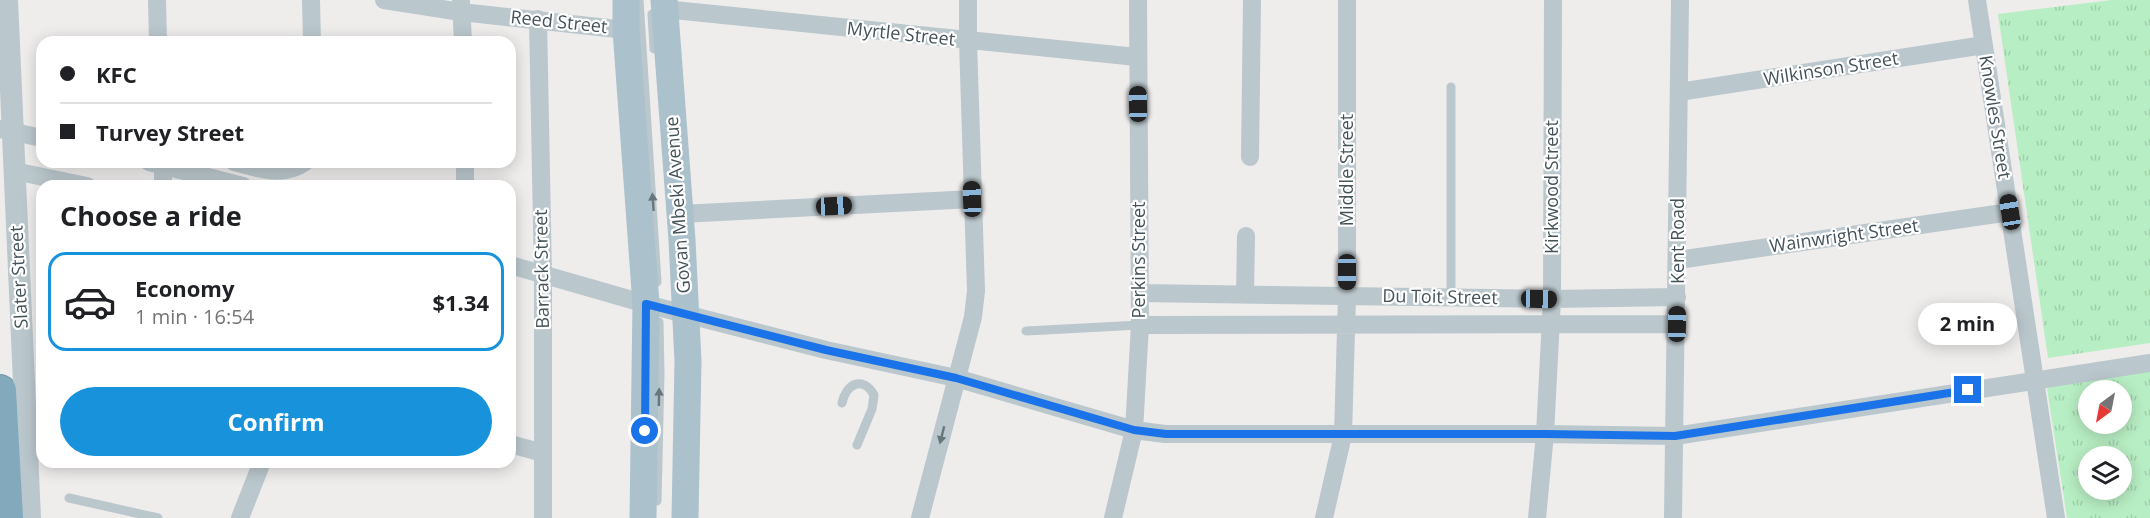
<!DOCTYPE html>
<html lang="en">
<head>
<meta charset="utf-8">
<style>
	:root { --surface:#fff; --page:#f6f6f6; --text:#202124; --muted:#757577; --line:#e0e0e0; --accent:#1992dc }
	body { margin:0; font-family:"Open Sans",sans-serif; background:var(--page); color:var(--text); height:100vh; display:flex; flex-direction:column; font-size:22px; white-space:nowrap }
	* { box-sizing:border-box; margin:0 }
	p { font-size:20px; color:var(--muted) }
	.icon { flex:none; width:33px; height:33px; fill:none; stroke:currentColor; stroke-width:2; stroke-linecap:round; stroke-linejoin:round }
	.map { position:relative; flex:1; overflow:hidden }
	.details { position:absolute; left:36px; top:180px; width:480px; height:288px; display:flex; flex-direction:column; background:var(--surface); border-radius:18px; box-shadow:0 3px 15px #0003 }
	.details>* { flex:none }
	.guide { position:absolute; left:36px; top:36px; width:480px; height:132px; border-radius:18px; box-shadow:0 3px 15px #0003; display:grid; align-content:center; height:132px; padding:0 24px; background:var(--surface) }
	.needle { width:39px; rotate:212deg }
	.buttons { position:absolute; left:2078px; top:380px; display:grid; gap:12px }
	.buttons a { display:grid; place-items:center; width:54px; height:54px; border-radius:50%; background:var(--surface); box-shadow:0 3px 15px #0003; font-size:30px }
	.end { position:absolute; width:27px; height:27px; margin:-14px; border:8px solid #1a73e8; background:#fff; box-shadow:0 0 0 3px #fff }
	.from { border-radius:50% }
	.bubble { position:absolute; height:42px; border-radius:21px; background:var(--surface); box-shadow:0 3px 15px #0003; font-size:20px; font-weight:700; line-height:42px; text-align:center }
	.car { position:absolute; width:18px; height:36px; margin:-18px -9px; border-radius:8px; box-shadow:0 0 4px 2px #0007; background:linear-gradient(#222 24%,#8ab4d8 0 40%,#222 0 76%,#8ab4d8 0 86%,#222 0) }
	.guide b { display:flex; align-items:center; gap:21px; height:57px; font-size:22px }
	.guide b+b { border-top:2px solid var(--line) }
	.guide i { width:15px; height:15px; background:var(--text) }
	ul { padding:0; list-style:none }
	li { display:flex; align-items:center; gap:18px; height:99px; margin:0 12px 9px; padding:0 12px; border:3px solid var(--line); border-radius:18px }
	li div { flex:1 }
	li b { display:block; font-size:22px }
	li em { font-style:normal; font-weight:700 }
	li.active { border-color:var(--accent) }
	li>.icon { width:54px; height:54px; stroke-width:1.5 }
	h2 { padding:0 24px; font-size:27px; line-height:72px }
	.action { display:flex; gap:12px; margin-top:auto; padding:12px 24px }
	.action a { flex:1; height:69px; border-radius:36px; background:var(--accent); color:#fff; font-size:24px; font-weight:700; line-height:69px; text-align:center }
	.map>svg:first-child { display:block }
	.grass { fill:url(#grass-tufts); fill-rule:evenodd }
	.lines { fill:none; stroke-linecap:round; stroke-linejoin:round }
	.motorway-casing { stroke:#6e94a7; stroke-width:34 }
	.service { stroke:#bac7cc; stroke-width:9 }
	.minor { stroke:#bac7cc; stroke-width:18 }
	.tertiary { stroke:#bac7cc; stroke-width:22 }
	.primary { stroke:#abc1cb; stroke-width:27 }
	.motorway { stroke:#83a9bc; stroke-width:32 }
	.minor-bridge { stroke:#bac7cc; stroke-width:18 }
	.oneway { fill:#67767c }
	.route { stroke:#1a73e8; stroke-width:8 }
	.labels { text-anchor:middle; stroke-width:4.5; stroke-linejoin:round; paint-order:stroke }
	.street-label { font-size:18px; fill:#445359; stroke:#fff }
</style>
</head>
<body>
<div class="map">
<svg width="2150" height="518" viewBox="0 0 2150 518">
	<defs>
		<pattern id="grass-tufts" width="24" height="20" patternUnits="userSpaceOnUse" patternTransform="scale(1.5)"><rect width="24" height="20" fill="#b8eec3"/><path d="M3 7l-1-3M5 7V3M7 7l1-3M15 17l-1-3M17 17v-4M19 17l1-3" fill="none" stroke="#9fceaa"/></pattern>
	</defs>
	<rect width="100%" height="100%" fill="#efecec"/>
	<!-- grass -->
	<path class="grass" d="M2112,0H2150V343L2048,358L1998,14Z
		M2150,366V518H2067L2046,382ZM2088,390H2121V423H2088ZM2088,456H2121V489H2088Z"/>
	<g class="lines">
		<defs>
			<path id="motorway" d="M0,391L7,518"/>
		</defs>
		<!-- motorway casing -->
		<use href="#motorway" class="motorway-casing"/>
		<!-- service -->
		<path class="service" d="M639,0L657,282
			M652,14L654,49
			M1451,297V87
			M1026,331L1140,325
			M842,403C846,384 863,375 874,395L872,409L857,445
			M69,498L158,518
			M657,501L660,374L659,322"/>
		<!-- minor -->
		<path class="minor" d="M157,0L158,42
			M311,0L312,42
			M384,0L461,12L626,30
			M1977,0L2056,518
			M461,2L463,42
			M664,9L1137,57
			M538,19L543,276V518
			M1679,92L1984,45
			M1250,157L1252,0
			M163,162V186
			M234,162C257,168 283,178 305,162
			M14,171L87,186
			M465,186V162
			M681,214L973,199
			M1678,260L2010,212
			M510,265L646,304L826,350L956,378L1134,430L1165,434H1545L1675,436L2150,363
			M1140,293L1552,299L1677,297
			M1245,294L1246,236
			M1140,325L1677,324
			M510,444L543,453
			M240,518L262,462
			M920,518L973,317L976,291L968,41V0
			M1113,518L1134,430L1140,325L1138,0
			M1324,518L1343,435L1347,295V0
			M1537,518L1545,434L1552,299L1553,0
			M1673,518L1680,0"/>
		<!-- tertiary -->
		<path class="tertiary" d="M7,0L30,518"/>
		<!-- primary -->
		<path class="primary" d="M626,0V30L646,304L643,518
			M664,0L682,240L688,361L685,518"/>
		<!-- motorway -->
		<use href="#motorway" class="motorway"/>
		<!-- minor-bridge -->
		<path class="minor-bridge" d="M0,129L42,138
			M149,162L243,186"/>
	</g>
	<!-- one-way arrows -->
	<defs><path id="oneway-solid" d="M-6-.8H1V-3.2L6.5 0L1 3.2V.8H-6Z" transform="scale(1.5)"/></defs>
	<g class="oneway">
		<use href="#oneway-solid" transform="translate(653 202) rotate(-94)"/>
		<use href="#oneway-solid" transform="translate(659 397) rotate(-89)"/>
		<use href="#oneway-solid" transform="translate(942 435) rotate(104)"/>
	</g>
	<g class="lines">
		<!-- route -->
		<path class="route" d="M645,431L646,304L826,350L956,378L1134,430L1166,434H1545L1675,436L1968,390"/>
	</g>
	<g class="labels">
		<!-- street labels -->
		<g class="street-label">
			<text transform="translate(559 22) rotate(6)" y="6">Reed Street</text>
			<text transform="translate(901 34) rotate(6)" y="6">Myrtle Street</text>
			<text transform="translate(1831 69) rotate(-9)" y="6">Wilkinson Street</text>
			<text transform="translate(1995 117) rotate(81)" y="6">Knowles Street</text>
			<text transform="translate(1347 170) rotate(-90)" y="6">Middle Street</text>
			<text transform="translate(1552 187) rotate(-90)" y="6">Kirkwood Street</text>
			<text transform="translate(678 205) rotate(-94)" y="6">Govan Mbeki Avenue</text>
			<text transform="translate(1844 236) rotate(-8)" y="6">Wainwright Street</text>
			<text transform="translate(1678 241) rotate(-90)" y="6">Kent Road</text>
			<text transform="translate(1139 260) rotate(-90)" y="6">Perkins Street</text>
			<text transform="translate(542 269) rotate(-91)" y="6">Barrack Street</text>
			<text transform="translate(19 277) rotate(-93)" y="6">Slater Street</text>
			<text transform="translate(1440 297) rotate(1)" y="6">Du Toit Street</text>
		</g>
	</g>
</svg>
<div class="buttons">
<a><svg class="needle" viewBox="-14 -14 28 28"><path d="M0-13l5 13h-10z" fill="#e53935"/><path d="M0 13l5-13h-10z" fill="#757577"/></svg></a>
<a><svg class="icon" aria-label="layers" viewBox="0 0 24 24"><path d="M12 4l9 5-9 5-9-5zM3 14l9 5 9-5"/></svg></a>
</div>
<i class="end from" style="left:645px;top:431px"></i>
<i class="end" style="left:1968px;top:390px"></i>
<div class="bubble" style="left:1918px;top:303px;width:99px">2 min</div>
<i class="car" style="left:1138px;top:104px;rotate:359deg"></i>
<i class="car" style="left:972px;top:199px;rotate:358deg"></i>
<i class="car" style="left:834px;top:206px;rotate:87deg"></i>
<i class="car" style="left:2010px;top:212px;rotate:351deg"></i>
<i class="car" style="left:1347px;top:272px;rotate:180deg"></i>
<i class="car" style="left:1539px;top:299px;rotate:91deg"></i>
<i class="car" style="left:1677px;top:324px;rotate:1deg"></i>
<div class="guide">
<b><i class="from"></i>KFC</b>
<b><i></i>Turvey Street</b>
</div>
<section class="details">
<h2>Choose a ride</h2>
<ul>
<li class="active"><svg class="icon" aria-label="car" viewBox="0 0 24 24"><path d="M5 17H2v-5l4-1 3-4h7l3 4 3 1v5h-3M9 17h6M6 11h13"/><circle cx="7" cy="17" r="2"/><circle cx="17" cy="17" r="2"/></svg><div><b>Economy</b><p>1 min · 16:54</p></div><em>$1.34</em></li>
</ul>
<div class="action"><a>Confirm</a></div>
</section>
</div>
</body>
</html>
